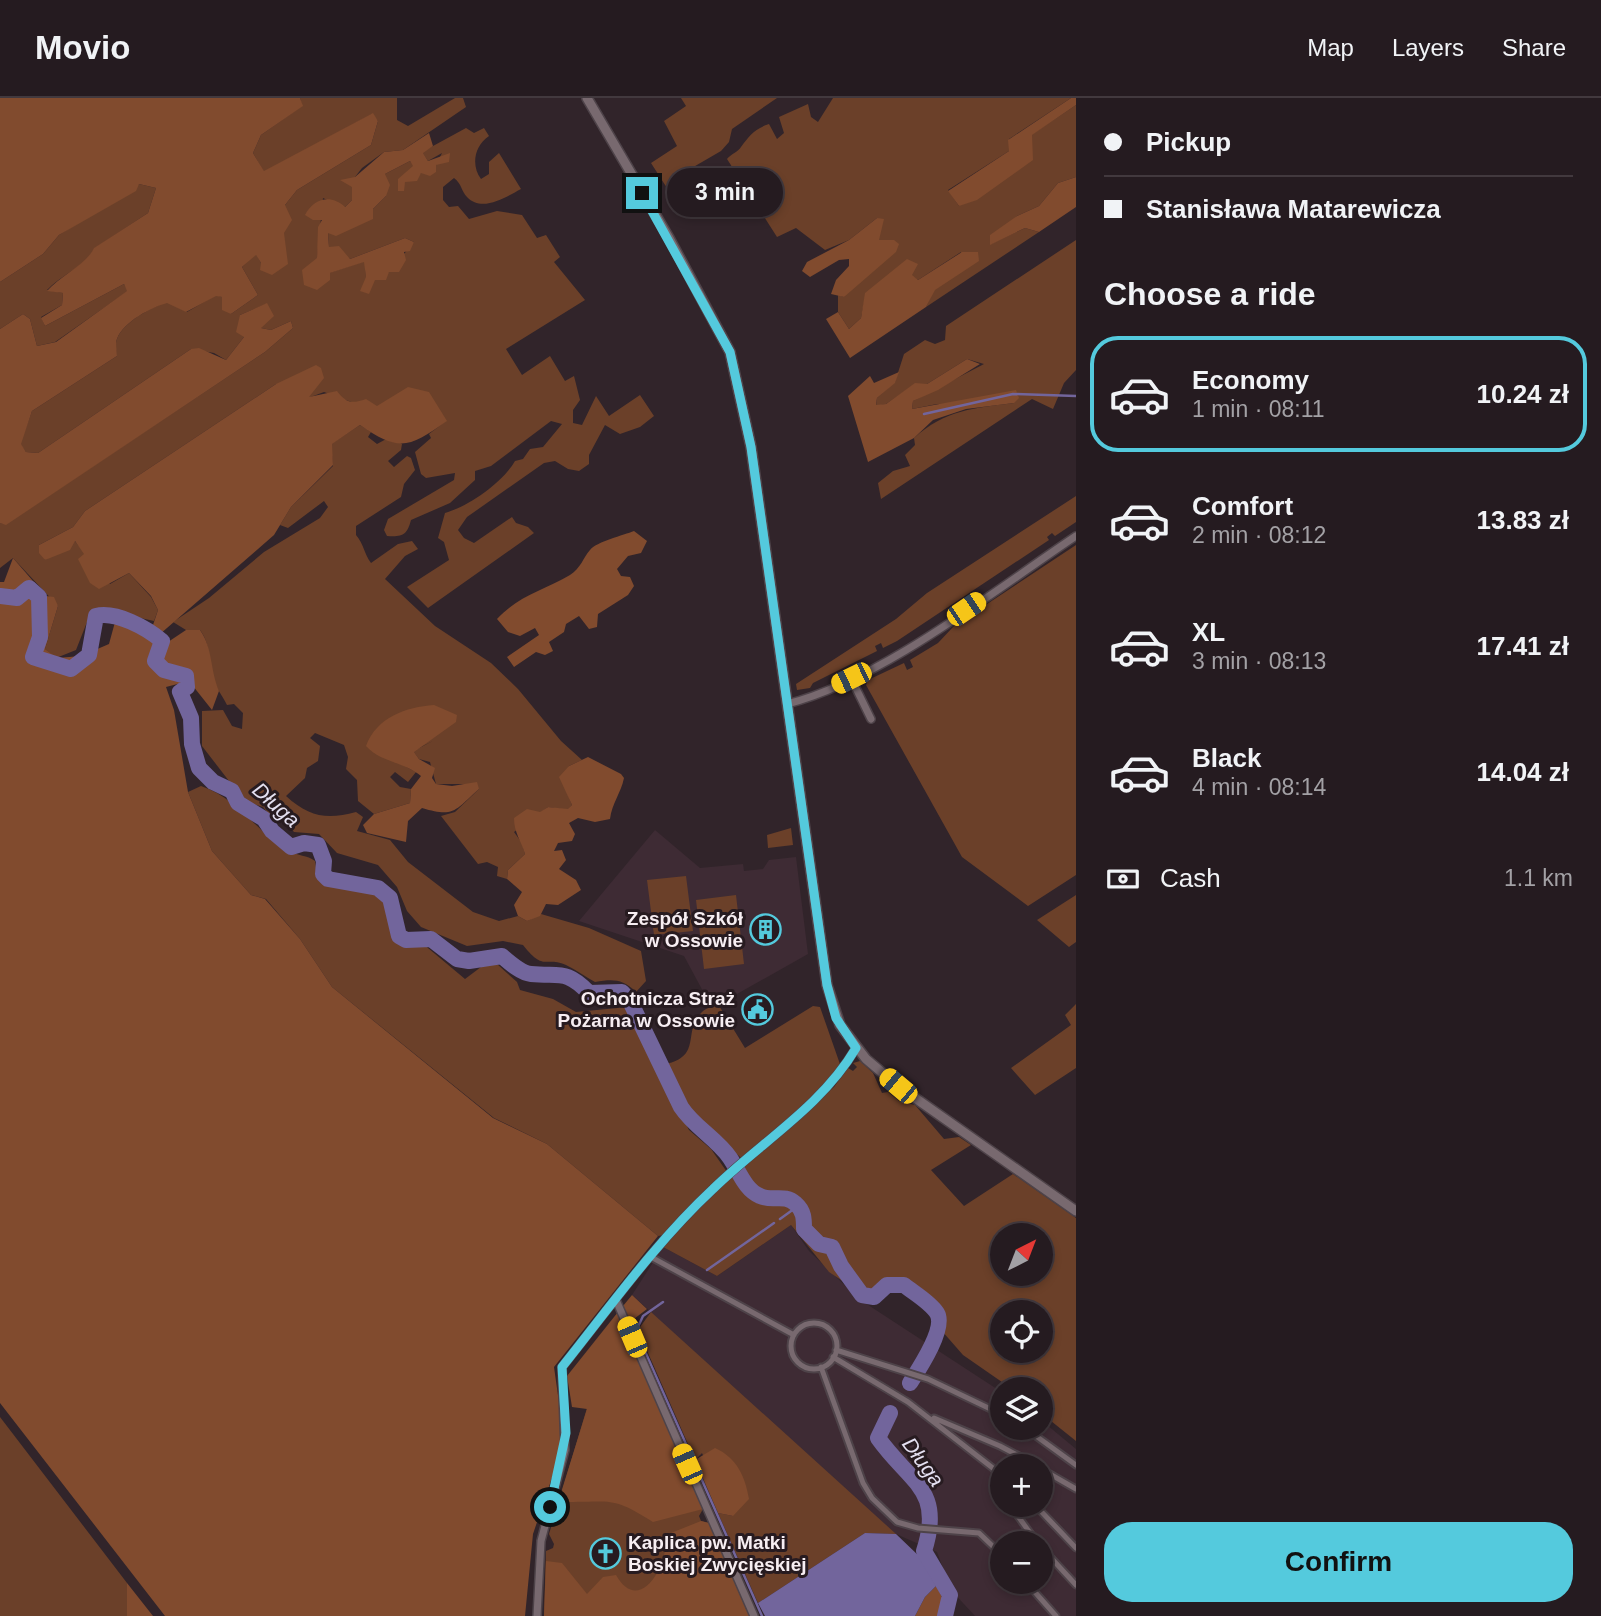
<!DOCTYPE html>
<html lang="en">
<head>
<meta charset="utf-8">
<style>
	:root { --surface:#251b20; --page:#2d2429; --text:#f1f3f6; --muted:#a3a1a5; --line:#42393e; --accent:#54cadd }
	body { margin:0; font-family:Helvetica,sans-serif; background:var(--page); color:var(--text); height:100vh; display:flex; flex-direction:column; font-size:26px; white-space:nowrap }
	* { box-sizing:border-box; margin:0 }
	p { font-size:23px; color:var(--muted) }
	.icon { flex:none; width:38px; height:38px; fill:none; stroke:currentColor; stroke-width:2; stroke-linecap:round; stroke-linejoin:round }
	.map { position:relative; flex:1; overflow:hidden }
	.drawer { display:flex; flex-direction:column; background:var(--surface); width:525px }
	.drawer>* { flex:none }
	.banner { display:grid; align-content:center; height:154px; padding:0 28px; background:var(--surface) }
	.needle { width:46px; rotate:42deg }
	.buttons { position:absolute; left:990px; top:1125px; display:grid; gap:14px }
	.buttons a { display:grid; place-items:center; width:63px; height:63px; border-radius:50%; background:var(--surface); box-shadow:0 4px 10px #0003,0 0 0 2px var(--line); font-size:35px }
	.end { position:absolute; width:32px; height:32px; margin:-16px; border:9px solid #54cadd; background:#111; box-shadow:0 0 0 4px #111 }
	.from { border-radius:50% }
	.bubble { position:absolute; height:49px; border-radius:24px; background:var(--surface); box-shadow:0 4px 10px #0003,0 0 0 2px var(--line); font-size:23px; font-weight:600; line-height:49px; text-align:center }
	.car { position:absolute; width:21px; height:42px; margin:-21px -10px; border-radius:9px; box-shadow:0 0 5px 2px #0007; background:linear-gradient(#f5c518 24%,#345 0 40%,#f5c518 0 76%,#345 0 86%,#f5c518 0) }
	.banner b { display:flex; align-items:center; gap:24px; height:66px; font-size:26px }
	.banner b+b { border-top:2px solid var(--line) }
	.banner i { width:18px; height:18px; background:var(--text) }
	ul { padding:0; list-style:none }
	li { display:flex; align-items:center; gap:21px; height:116px; margin:0 14px 10px; padding:0 14px; border:4px solid transparent; border-radius:28px }
	li div { flex:1 }
	li b { display:block; font-size:26px }
	li em { font-style:normal; font-weight:600 }
	li.selected { border-color:var(--accent) }
	li>.icon { width:63px; height:63px; stroke-width:1.5 }
	h2 { padding:0 28px; font-size:32px; line-height:84px }
	.pay { display:flex; align-items:center; gap:18px; height:77px; padding:0 28px; font-size:26px }
	.pay p { margin-inline-start:auto }
	.cta { display:flex; gap:14px; margin-top:auto; padding:14px 28px }
	.cta a { flex:1; height:80px; border-radius:28px; background:var(--accent); color:#111; font-size:28px; font-weight:600; line-height:80px; text-align:center }
	header { display:flex; align-items:center; gap:42px; box-sizing:border-box; height:98px; padding:0 35px; background:var(--surface); border-bottom:2px solid var(--line) }
	header strong { font-size:33px }
	nav { display:flex; gap:38px; margin-inline-start:auto; font-size:24px }
	main { display:flex; flex:1; min-height:0 }
	.map>svg:first-child { display:block }
	.built { fill:#3e2b34; fill-rule:evenodd }
	.green { fill:#6b4029; fill-rule:evenodd }
	.forest { fill:#814b2e }
	.water { fill:#72659c }
	.lines { fill:none; stroke-linecap:round; stroke-linejoin:round }
	.stream { stroke:#72659c; stroke-width:2.5 }
	.river { stroke:#72659c; stroke-width:16 }
	.pedestrian-casing { stroke:#4e4349; stroke-width:9 }
	.minor-casing { stroke:#4e4349; stroke-width:10 }
	.tertiary-casing { stroke:#4e4349; stroke-width:12 }
	.pedestrian { stroke:#78696f; stroke-width:5 }
	.minor { stroke:#78696f; stroke-width:7 }
	.tertiary { stroke:#78696f; stroke-width:9 }
	.route { stroke:#54cadd; stroke-width:9 }
	.labels { text-anchor:middle; stroke-width:6; stroke-linejoin:round; paint-order:stroke }
	.poi-label { font-size:19px; font-weight:bold; fill:#f7eef2; stroke:#271b20; text-anchor:end }
	.water-label { font-size:21px; font-style:italic; fill:#e4e0f1; stroke:#271b20 }
</style>
</head>
<body>
<header>
<strong>Movio</strong>
<nav><a>Map</a><a>Layers</a><a>Share</a></nav>
</header>
<main>
<div class="map">
<svg width="1076" height="1518" viewBox="0 0 1076 1518">
	<rect width="100%" height="100%" fill="#31242a"/>
	<!-- built -->
	<path class="built" d="M655,732L700,770L743,766L744,773L763,771L769,762L796,759L808,856L712,910L684,858L579,823Z
		M791,1127L809,1153L859,1201L1003,1295V1330H1041V1322L1076,1351V1518H975L951,1492L937,1454L896,1436L787,1487L758,1505L718,1415L733,1418L702,1355L695,1362L638,1232L651,1214L632,1197L663,1149L717,1178ZM1003,1368H1041V1407H1003ZM1003,1446H1041V1484H1003Z"/>
	<!-- green -->
	<path class="green" d="M300,0H397V22L408,28L455,0H463L466,9L403,52L384,54L362,70L355,79L352,102L344,110L323,100L317,160L329,175L365,163L366,179L375,182L389,174L414,144L405,140L350,161L329,149L328,135L373,111L386,98L385,76L410,63L414,68L404,84L436,67L442,55L428,63L422,54L466,30L474,35L484,30L489,38C474,48 471,68 481,81L489,76V64L499,55L521,91C506,99 482,115 467,99C461,93 462,86 454,80L443,89V102L449,109L458,108L469,121L497,113L522,117L537,140L546,137L560,159L554,164L585,202L506,251L522,277L550,258L565,283L574,278L580,302L573,312V325L582,327L596,298L609,318L640,297L654,318L640,329L620,336L605,327L589,357V366L579,373L568,371L555,363L544,365L467,419L458,432L464,440L474,445L512,419L516,425L528,429L534,435L428,510L407,489L449,462L444,444L438,440L445,415C469,408 503,384 515,363L523,361L530,351L543,349L562,326L551,323L491,368L475,373V382L450,405L411,422C407,437 403,439 387,438L384,432L388,421L454,382L455,375L426,380L421,376L415,354L431,340L429,336L446,323L354,305L324,294L308,300L276,286L85,413L73,429L39,447L45,462L74,442L110,486L129,475L151,499L158,512L154,523L109,513L96,514L87,524L76,552L56,560L45,551L58,508L13,460L0,470V425L6,426L265,254L293,230L291,223L271,232L261,230L266,206L240,217L244,239L226,262L214,255L191,251L38,355L26,354L20,346L32,313L117,258C116,253 115,245 117,241C123,224 152,209 167,204L187,214L216,197L222,199L231,216L258,197L242,169L256,156L261,165L284,135L285,107L297,92L371,47L378,23L372,16L264,74L253,55L261,37L302,8Z
		M681,0H777L732,31L729,44L721,53L690,71L667,90L651,65L677,48L664,23L686,8Z
		M833,0H1071L1009,41V53L948,92L959,108L1031,37L1076,7V79L1058,85L1039,108L1017,118L991,146L1025,130L1039,134L926,209L934,192L955,177L961,154L918,182L911,178L866,195L861,220L849,231L838,214V197L844,199C858,176 885,148 877,120L849,142L825,152L796,130L777,139L727,61C731,56 738,54 741,49C749,38 754,31 769,26L777,41L784,35L779,19L808,6L811,19L818,24Z
		M139,86L156,90L148,115L95,150C86,168 61,177 47,192L63,195L62,207L41,219L45,228L124,186L128,193L55,244L37,248L30,221L23,216L0,231V184L43,156L59,137Z
		M1076,142V272L1064,285L1053,311L1032,301L881,401L878,385L893,373L910,368L905,357L915,347L914,340C945,312 973,310 1014,305L937,306L912,311L913,303L984,266L967,261L927,286H915L886,306L876,308L877,300L895,284L904,256L925,242L935,246L945,242L946,228Z
		M360,327L371,334L368,339L377,346L390,339L402,346L401,352L388,363L394,369L407,358L411,360L415,372L404,386L401,399L356,428V437C364,446 364,456 371,465L398,446L412,443L418,451L405,458L385,481L435,528L491,565L518,591L561,643L582,662L569,668L564,687L572,707L568,712L548,709L514,734L522,745L525,756L508,772L507,781L497,778L498,769L487,764L478,766L441,718L455,714L479,691L462,686H436L430,664L419,661L413,653L433,643L393,662L416,674L408,684L395,674L390,679L400,689L411,691L410,705L374,716L358,703L357,682L346,671L348,659L344,647L315,635L310,640L320,648L318,663L307,670L305,680L286,698C309,719 327,722 356,714L363,719L357,733L390,742L408,764L473,814L499,823L518,818L527,823L541,816L589,830L641,853L646,883L636,894C622,881 614,881 595,884C586,879 576,872 566,867C545,858 544,874 523,847L503,843L467,848L421,829L407,813L397,789L378,767L337,755L319,736L294,734L284,722L270,717L263,709L246,704L229,683L202,648V613L223,612L232,628L242,631L243,615L234,606L227,607C222,597 214,587 211,576C207,558 211,547 200,532H186L173,524L209,500L264,454L320,420L328,409L324,403L288,430L280,427L291,409L333,368L331,346Z
		M1076,398V424L1055,438L1052,435L1047,439L1049,442L897,543L883,550L881,545L875,548L877,553L813,585L810,590L797,592L796,586L896,521L927,495Z
		M1076,447V777L1028,808L962,759L866,587L868,582L904,565L907,572L913,569L910,562L938,545L954,528Z
		M201,688C238,700 257,735 289,753C298,758 307,757 315,763L317,776C335,789 366,785 380,799C394,812 386,827 400,844L422,845L465,881L485,866H497L517,884L520,892L553,901L576,914L628,909L689,1032L711,1051L727,1074L664,1137L658,1138L547,1046L494,1020L332,889L300,841L266,801L251,797L212,753L188,694Z
		M791,730L793,747L768,750L767,737Z
		M686,778L693,833L654,837L647,782Z
		M736,797L744,866L704,871L696,802Z
		M1076,797V844L1069,849L1037,822Z
		M718,906L745,950L813,908L820,909L841,969L828,986L743,1062C733,1050 719,1047 707,1037C686,1020 677,990 666,966C703,958 682,932 702,914C706,910 714,908 718,906Z
		M1076,906V970L1035,997L1011,970L1071,927L1065,917Z
		M860,963L873,975L882,995L888,994L899,1003L915,1007L944,1041L959,1039L971,1047L931,1072L964,1108L1013,1076L1076,1120V1343L1041,1315V1292L1012,1291L963,1257L942,1233C949,1204 903,1163 877,1193L865,1192L838,1149L811,1133C808,1126 810,1123 809,1116C804,1094 778,1094 761,1094L745,1079L742,1071L834,989L848,970L853,973L857,969L853,965ZM1003,1138H1041V1176H1003ZM1003,1214H1041V1253H1003Z
		M731,1077L759,1103L794,1109L808,1142L832,1155L847,1186L829,1174L791,1127L717,1178L663,1149Z
		M651,1214L896,1436L865,1435L758,1505L718,1415L733,1418L702,1355L695,1362L638,1232Z
		M587,1310L703,1411L699,1418L701,1423L709,1425L749,1518H544L546,1453L553,1450L554,1446L549,1436Z
		M0,1319L127,1485V1518H0Z"/>
	<!-- forest -->
	<path class="forest" d="M0,0H300L303,8L261,37L253,55L264,73L373,15L378,23L371,47L297,92L285,107L292,122L284,135L288,166L272,177L260,172L261,165L256,157L242,169L258,197L231,216L222,212V199L216,198L186,214L167,205C152,209 123,224 117,241C115,245 117,253 117,258L32,313L21,346L26,354L38,355L191,251L199,250L226,262L244,239L236,234L240,217L267,205L274,218L261,230L271,232L291,223L293,230L265,254L6,427L0,425V231L23,216L30,221L37,248L56,244L127,193L124,186L45,228L41,220L62,207L63,195L47,193C60,178 87,166 94,150L148,115L156,90L139,86L136,93L59,137L43,156L0,184Z
		M1071,0H1076V7L1032,37L1033,62L977,102L959,108L948,93L1009,53L1008,42Z
		M429,35L433,48L423,55L428,63L450,55L449,64L436,67V74L430,78L421,75L417,83L405,84L404,93H398V81L413,68L410,63L385,76L390,87L386,98L373,111V121L336,138L328,135L329,149L339,148L350,161L405,140L414,144L410,153L404,154L406,162L399,174H389L386,182H375L369,196L360,193L366,179L364,164L330,175V182L317,192L304,187L302,172L317,160L318,129L322,122H313L305,117C314,100 331,96 345,109L352,102V89L340,82L355,79L384,54L403,52Z
		M1076,79V109L1039,134L1025,130L990,147V137L1017,118L1039,108L1058,85Z
		M877,120L884,121L879,142H894L899,146L896,154L844,199L831,196L836,182L849,168V161L839,162L810,179L802,173L807,164L849,142Z
		M962,154H978L979,163L935,192L926,209L850,260L826,221L838,214L849,231L861,220L865,195L907,161L918,166L912,177L918,182Z
		M967,261L980,266L938,292L913,303L912,311L1016,292L1019,300L1014,305L966,311L933,322L914,340L868,364L848,298L870,278L874,285L899,274L895,285L877,300L876,307L886,306L915,285L927,286Z
		M316,267L321,270L324,280L309,299L337,293C346,305 352,306 366,301L377,308L408,289L429,294L447,323C410,349 400,355 360,327L332,346L333,367L291,409L274,437L152,543L162,548L186,532H200C213,550 210,572 219,593L212,612L189,583L166,589L174,612L188,694L212,753L251,797L265,801L300,841L332,889L493,1020L547,1046L658,1138L554,1269L563,1333L561,1353L533,1436L525,1518H165L0,1305V484H4L13,460L46,498L54,499L58,508L45,551L57,560L81,558L109,546L115,524L152,530L158,512L151,498L129,475L99,491L90,485L78,461L84,456L75,443L70,452L45,462L39,455V447L73,429L85,413L276,286Z
		M634,433L647,443L641,455L628,458L617,471L621,478L630,479L634,488L628,497L598,516L597,529L589,531L579,518L566,526L564,534L549,544L553,553L545,557L536,554L514,569L507,559L539,537L535,530L520,538L508,534L497,521C518,498 544,492 570,477C581,470 583,460 590,452C596,444 624,437 634,433Z
		M434,607L457,617L456,624L414,654L419,661L435,670L432,680L436,686L452,688L477,684L479,691C455,712 455,720 422,710L408,723L406,744L367,735L363,727L374,716L410,705L411,691L421,678C404,664 380,664 366,648C377,619 406,609 434,607Z
		M588,659L621,676L624,680C621,695 612,705 610,721L595,724L578,720L569,725L575,736L572,743L558,745L554,753L562,752L566,762L559,771L576,782L581,792L558,807L546,806L540,818L527,823L518,818L514,807L522,794L507,781L508,772L525,756C521,742 514,735 514,720L527,711L540,714L548,709L568,711L572,707L559,679L569,668Z
		M632,1197L647,1211L630,1224L623,1208Z
		M618,1214L703,1411L653,1424C613,1399 613,1404 569,1404L560,1398L587,1311L572,1309L567,1278Z
		M715,1350C737,1360 745,1378 749,1401L733,1418L718,1415L695,1362Z
		M701,1423L709,1425L749,1518H544L546,1463L562,1465L587,1496L603,1479L616,1477C639,1518 669,1468 666,1437Z
		M127,1485L153,1518H127Z
		M936,1488C942,1497 947,1508 940,1518H915L925,1499Z"/>
	<!-- water -->
	<path class="water" d="M865,1435L896,1436L920,1459L936,1488L925,1499L915,1518H765L758,1505Z"/>
	<g class="lines">
		<!-- stream -->
		<path class="stream" d="M924,316L1013,296L1076,298
			M780,1121L798,1108
			M707,1172L774,1125
			M663,1204L643,1218L636,1233L762,1518"/>
		<!-- river -->
		<path class="river" d="M0,498L17,500L29,490L39,499L40,539L33,559L71,571L89,557L96,518C116,513 147,530 162,543L155,563L164,572L186,578L187,589L180,594L191,620L192,646L199,670L213,684L232,693L238,705L264,721L272,733L291,749L304,745L318,747L324,763L323,776L328,781L378,790L390,800L399,838L406,842L431,841L457,861L469,863L502,858C510,865 521,875 531,876C560,879 566,871 589,895L622,894L630,903L681,1009C694,1029 717,1041 730,1060C739,1073 745,1092 760,1098C773,1104 784,1095 796,1106C804,1113 804,1121 804,1131L819,1146L832,1149L841,1168L862,1197L874,1199L887,1187H904C914,1195 930,1204 937,1215C946,1230 919,1271 910,1285
			M890,1315L878,1340C910,1385 944,1391 924,1453L950,1497L945,1518"/>
		<defs>
			<path id="pedestrian" d="M651,1159L794,1237
				M791 1248a23 23 0 1 1 46 0a23 23 0 1 1-46 0Z
				M836,1252L928,1281L1003,1317
				M833,1259L908,1304L1003,1378
				M821,1269L863,1385L872,1400L897,1424L918,1430L979,1435L1003,1458
				M934,1320L1000,1348L1038,1368
				M1025,1330L1076,1367
				M1041,1371L1076,1391
				M995,1373L1003,1392
				M1010,1407L1038,1446
				M1035,1407L1076,1450
				M1041,1449L1076,1487
				M1026,1484L1056,1518"/>
			<path id="minor" d="M851,580L871,621
				M787,606C880,583 995,492 1076,438
				M616,1202L754,1518
				M537,1518L541,1443L565,1352L562,1269C610,1209 656,1144 713,1091C761,1044 821,1009 856,950"/>
			<path id="tertiary" d="M587,0L669,140L730,254L751,349L827,887L840,927L866,961L898,988L1076,1113"/>
		</defs>
		<!-- pedestrian casing -->
		<use href="#pedestrian" class="pedestrian-casing"/>
		<!-- minor casing -->
		<use href="#minor" class="minor-casing"/>
		<!-- tertiary casing -->
		<use href="#tertiary" class="tertiary-casing"/>
		<!-- pedestrian -->
		<use href="#pedestrian" class="pedestrian"/>
		<!-- minor -->
		<use href="#minor" class="minor"/>
		<!-- tertiary -->
		<use href="#tertiary" class="tertiary"/>
	</g>
	<g class="lines">
		<!-- route -->
		<path class="route" d="M550,1409L566,1335L562,1269C610,1209 656,1144 713,1091C761,1044 821,1009 856,950L836,920L827,887L751,349L730,254L642,95"/>
	</g>
	<!-- icons -->
	<defs>
		<symbol id="building-ring" viewBox="-11 -11 22 22"><circle r="9.5" fill="#271b20" stroke="#54cadd" stroke-width="1.5"/><path d="M-4-6H4V6H1V3H-1V6H-4ZM-2.5-4.3h1.7v1.8h-1.7ZM.8-4.3h1.7v1.8H.8ZM-2.5-1h1.7V.8h-1.7ZM.8-1h1.7V.8H.8Z" fill="#54cadd"/></symbol>
		<symbol id="civic-ring" viewBox="-11 -11 22 22"><circle r="9.5" fill="#271b20" stroke="#54cadd" stroke-width="1.5"/><path d="M-.6-6.5H3V-4.5H.6V-3L4-1V1h2V6H-6V1h2V-1L-.6-3ZM-1.2 2.5V6h2.4V2.5Z" fill="#54cadd"/></symbol>
		<symbol id="church-ring" viewBox="-11 -11 22 22"><circle r="9.5" fill="#271b20" stroke="#54cadd" stroke-width="1.5"/><path d="M-1.2-6h2.4v3.5h3.3v2.4h-3.3V6h-2.4V-.1h-3.3v-2.4h3.3Z" fill="#54cadd"/></symbol>
	</defs>
	<g fill-rule="evenodd">
		<use href="#building-ring" x="748" y="814" width="35" height="35"/>
		<use href="#civic-ring" x="740" y="894" width="35" height="35"/>
		<use href="#church-ring" x="588" y="1438" width="35" height="35"/>
	</g>
	<g class="labels">
		<!-- poi labels -->
		<g class="poi-label">
			<text x="743" y="827">Zespół Szkół<tspan x="743" dy="22">w Ossowie</tspan></text>
			<text x="735" y="907">Ochotnicza Straż<tspan x="735" dy="22">Pożarna w Ossowie</tspan></text>
			<text x="628" y="1451" text-anchor="start">Kaplica pw. Matki<tspan x="628" dy="22">Boskiej Zwycięskiej</tspan></text>
		</g>
		<!-- water labels -->
		<g class="water-label">
			<text transform="translate(276 707) rotate(42)" y="7">Długa</text>
			<text transform="translate(923 1364) rotate(54)" y="7">Długa</text>
		</g>
	</g>
</svg>
<div class="buttons">
<a><svg class="needle" viewBox="-14 -14 28 28"><path d="M0-13l5 13h-10z" fill="#e53935"/><path d="M0 13l5-13h-10z" fill="#a3a1a5"/></svg></a>
<a><svg class="icon" aria-label="locate" viewBox="0 0 24 24"><circle cx="12" cy="12" r="6"/><path d="M12 2v4M12 18v4M2 12h4M18 12h4"/></svg></a>
<a><svg class="icon" aria-label="layers" viewBox="0 0 24 24"><path d="M12 4l9 5-9 5-9-5zM3 14l9 5 9-5"/></svg></a>
<a>+</a>
<a>−</a>
</div>
<i class="end from" style="left:550px;top:1409px"></i>
<i class="end" style="left:642px;top:95px"></i>
<div class="bubble" style="left:667px;top:70px;width:116px">3 min</div>
<i class="car" style="left:966px;top:511px;rotate:56deg"></i>
<i class="car" style="left:851px;top:580px;rotate:244deg"></i>
<i class="car" style="left:898px;top:988px;rotate:310deg"></i>
<i class="car" style="left:632px;top:1239px;rotate:337deg"></i>
<i class="car" style="left:687px;top:1366px;rotate:336deg"></i>
</div>
<section class="drawer">
<div class="banner">
<b><i class="from"></i>Pickup</b>
<b><i></i>Stanisława Matarewicza</b>
</div>
<h2>Choose a ride</h2>
<ul>
<li class="selected"><svg class="icon" aria-label="car" viewBox="0 0 24 24"><path d="M5 17H2v-5l4-1 3-4h7l3 4 3 1v5h-3M9 17h6M6 11h13"/><circle cx="7" cy="17" r="2"/><circle cx="17" cy="17" r="2"/></svg><div><b>Economy</b><p>1 min · 08:11</p></div><em>10.24 zł</em></li>
<li><svg class="icon" aria-label="car" viewBox="0 0 24 24"><path d="M5 17H2v-5l4-1 3-4h7l3 4 3 1v5h-3M9 17h6M6 11h13"/><circle cx="7" cy="17" r="2"/><circle cx="17" cy="17" r="2"/></svg><div><b>Comfort</b><p>2 min · 08:12</p></div><em>13.83 zł</em></li>
<li><svg class="icon" aria-label="car" viewBox="0 0 24 24"><path d="M5 17H2v-5l4-1 3-4h7l3 4 3 1v5h-3M9 17h6M6 11h13"/><circle cx="7" cy="17" r="2"/><circle cx="17" cy="17" r="2"/></svg><div><b>XL</b><p>3 min · 08:13</p></div><em>17.41 zł</em></li>
<li><svg class="icon" aria-label="car" viewBox="0 0 24 24"><path d="M5 17H2v-5l4-1 3-4h7l3 4 3 1v5h-3M9 17h6M6 11h13"/><circle cx="7" cy="17" r="2"/><circle cx="17" cy="17" r="2"/></svg><div><b>Black</b><p>4 min · 08:14</p></div><em>14.04 zł</em></li>
</ul>
<div class="pay"><svg class="icon" aria-label="cash" viewBox="0 0 24 24"><path d="M3 7h18v10H3z"/><circle cx="12" cy="12" r="2"/></svg>Cash<p>1.1 km</p></div>
<div class="cta"><a>Confirm</a></div>
</section>
</main>
</body>
</html>
